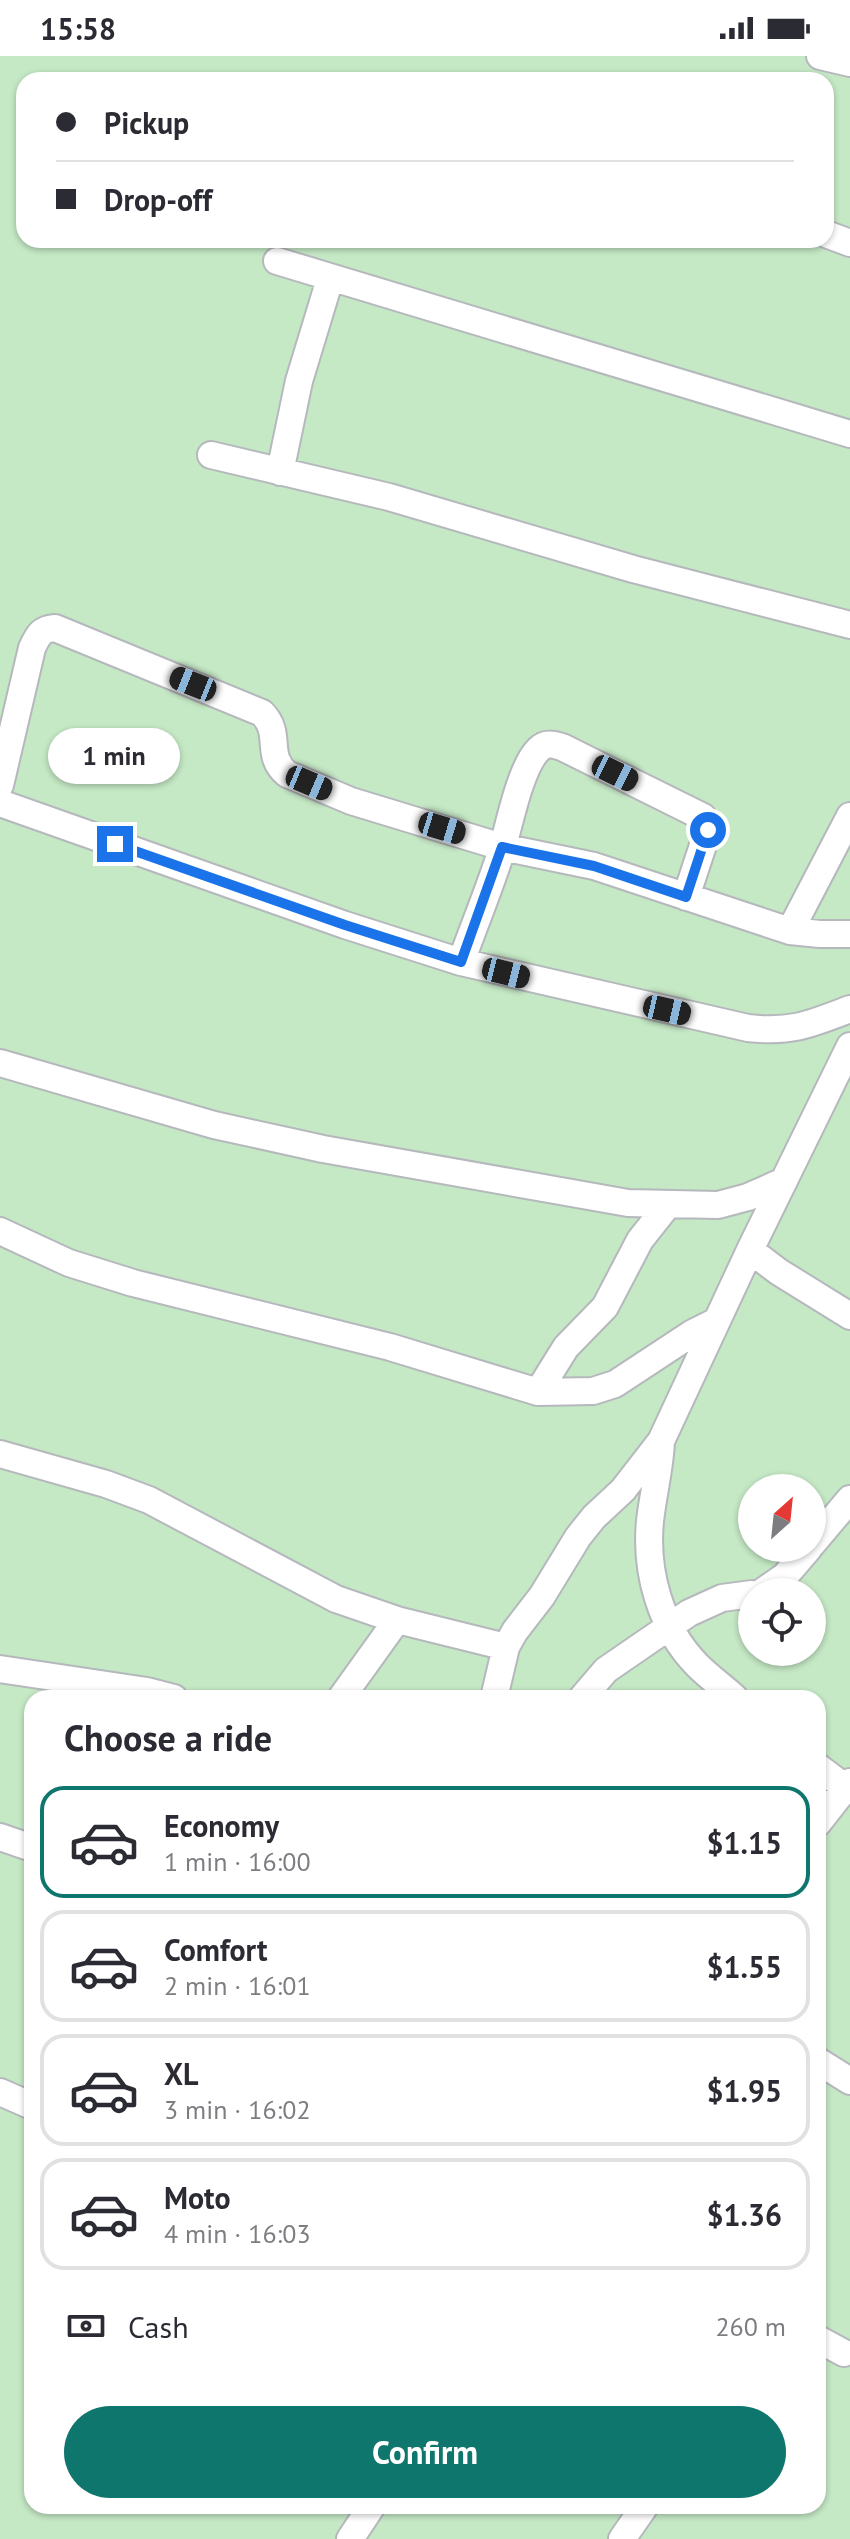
<!DOCTYPE html>
<html lang="en">
<head>
<meta charset="utf-8">
<style>
	:root { --surface:#fff; --page:#f7f7f7; --text:#2b2b33; --muted:#7c7c81; --line:#e1e1e2; --accent:#0f766e }
	body { margin:0; font-family:"PT Sans",sans-serif; background:var(--page); color:var(--text); height:100vh; display:flex; flex-direction:column; font-size:30px; white-space:nowrap }
	* { box-sizing:border-box; margin:0 }
	p { font-size:26px; color:var(--muted) }
	.icon { flex:none; width:44px; height:44px; fill:none; stroke:currentColor; stroke-width:2; stroke-linecap:round; stroke-linejoin:round }
	.map { position:relative; flex:1; overflow:hidden }
	.panel { position:absolute; left:24px; top:1634px; width:802px; height:824px; display:flex; flex-direction:column; background:var(--surface); border-radius:24px; box-shadow:0 2px 6px #0004 }
	.panel>* { flex:none }
	.hud { position:absolute; left:16px; top:16px; width:818px; height:176px; border-radius:24px; box-shadow:0 2px 6px #0004; display:grid; align-content:center; height:176px; padding:0 40px; background:var(--surface) }
	.needle { width:52px; rotate:27deg }
	.buttons { position:absolute; left:738px; top:1418px; display:grid; gap:16px }
	.buttons a { display:grid; place-items:center; width:88px; height:88px; border-radius:50%; background:var(--surface); box-shadow:0 2px 6px #0004; font-size:40px }
	.end { position:absolute; width:36px; height:36px; margin:-18px; border:10px solid #1a73e8; background:#fff; box-shadow:0 0 0 4px #fff }
	.from { border-radius:50% }
	.bubble { position:absolute; height:56px; border-radius:28px; background:var(--surface); box-shadow:0 2px 6px #0004; font-size:26px; font-weight:700; line-height:56px; text-align:center }
	.car { position:absolute; width:24px; height:48px; margin:-24px -12px; border-radius:10px; box-shadow:0 0 6px 2px #0007; background:linear-gradient(#222 24%,#8ab4d8 0 40%,#222 0 76%,#8ab4d8 0 86%,#222 0) }
	.hud b { display:flex; align-items:center; gap:28px; height:76px; font-size:30px }
	.hud b+b { border-top:2px solid var(--line) }
	.hud i { width:20px; height:20px; background:var(--text) }
	ul { padding:0; list-style:none }
	li { display:flex; align-items:center; gap:24px; height:112px; margin:0 16px 12px; padding:0 24px; border:4px solid var(--line); border-radius:24px }
	li div { flex:1 }
	li b { display:block; font-size:30px }
	li em { font-style:normal; font-weight:700 }
	li.on { border-color:var(--accent) }
	li>.icon { width:72px; height:72px; stroke-width:1.5 }
	h2 { padding:0 40px; font-size:36px; line-height:96px }
	.pay { display:flex; align-items:center; gap:20px; height:88px; padding:0 40px; font-size:30px }
	.pay p { margin-inline-start:auto }
	.action { display:flex; gap:16px; margin-top:auto; padding:16px 40px }
	.action a { flex:1; height:92px; border-radius:48px; background:var(--accent); color:#fff; font-size:32px; font-weight:700; line-height:92px; text-align:center }
	.status { display:flex; justify-content:space-between; align-items:center; height:56px; padding:0 40px; background:var(--surface); direction:ltr }
	.status svg { height:22px; fill:currentColor }
	.map>svg:first-child { display:block }
	.green { fill:#c5e8c5; fill-rule:evenodd }
	.lines { fill:none; stroke-linecap:round; stroke-linejoin:round }
	.minor-casing { stroke:#b5b8bc; stroke-width:30 }
	.minor { stroke:#fff; stroke-width:26 }
	.route { stroke:#1a73e8; stroke-width:10 }
</style>
</head>
<body>
<div class="status"><b>15:58</b><svg viewBox="0 0 49 12"><path d="M0 12V9h3v3zM5 12V6h3v6zM10 12V3h3v9zM15 12V0h3v12zM26 1h20v11H26zM47 4h2v5h-2z"/></svg></div>
<div class="map">
<svg width="850" height="2483" viewBox="0 0 850 2483">
	<rect width="100%" height="100%" fill="#f1efe8"/>
	<!-- green -->
	<path class="green" d="M0,0H850V2483H0ZM24,24H826V184H24ZM752,1432H812V1492H752ZM752,1536H812V1596H752ZM32,1642H818V2450H32Z"/>
	<g class="lines">
		<defs>
			<path id="minor" d="M820,0L850,7
				M826,178L850,187
				M277,205L850,378
				M211,399L389,441L633,513L850,569
				M280,416L299,325L330,223
				M0,729L32,592C38,579 41,573 55,572L262,657C283,678 264,699 287,718L351,745L502,791L594,810L790,875L820,878H850
				M0,747L345,869L461,906L748,972C791,977 811,968 850,953
				M790,875L850,760
				M461,906C475,867 491,829 503,790C510,765 521,710 539,693C546,686 554,689 562,691L703,761L708,774L686,841
				M0,1007L214,1069L323,1093L628,1147L718,1149L748,1141L784,1125
				M0,1175L69,1207L133,1227L390,1291L538,1336L593,1335L615,1328L691,1278L717,1265
				M750,1194L779,1216L850,1260
				M538,1336L566,1291L605,1251L640,1184L667,1150
				M661,1385C660,1412 653,1438 650,1465C645,1517 661,1572 697,1609C709,1621 723,1631 735,1642
				M0,1398L106,1428L149,1444L336,1543L397,1564L506,1591
				M812,1488L850,1443
				M762,1536L785,1520L809,1492
				M0,1613L147,1635L174,1642
				M341,1642L397,1564
				M494,1642L506,1591L515,1575L542,1540L578,1481L594,1461L623,1434L661,1385L750,1194L850,990
				M582,1642L606,1614L689,1557L722,1542L752,1538
				M818,1711L850,1735
				M818,1767L850,1726
				M0,1781L32,1792
				M818,2005L850,2025
				M0,2036L32,2050
				M818,2283L844,2297
				M350,2483L372,2450
				M622,2483L645,2450"/>
		</defs>
		<!-- minor casing -->
		<use href="#minor" class="minor-casing"/>
		<!-- minor -->
		<use href="#minor" class="minor"/>
	</g>
	<g class="lines">
		<!-- route -->
		<path class="route" d="M115,788L345,869L461,906L502,791L594,810L686,841L708,774"/>
	</g>
</svg>
<div class="buttons">
<a><svg class="needle" viewBox="-14 -14 28 28"><path d="M0-13l5 13h-10z" fill="#e53935"/><path d="M0 13l5-13h-10z" fill="#7c7c81"/></svg></a>
<a><svg class="icon" aria-label="locate" viewBox="0 0 24 24"><circle cx="12" cy="12" r="6"/><path d="M12 2v4M12 18v4M2 12h4M18 12h4"/></svg></a>
</div>
<i class="end from" style="left:708px;top:774px"></i>
<i class="end" style="left:115px;top:788px"></i>
<div class="bubble" style="left:48px;top:672px;width:132px">1 min</div>
<i class="car" style="left:193px;top:628px;rotate:292deg"></i>
<i class="car" style="left:615px;top:717px;rotate:116deg"></i>
<i class="car" style="left:309px;top:727px;rotate:113deg"></i>
<i class="car" style="left:442px;top:772px;rotate:107deg"></i>
<i class="car" style="left:506px;top:917px;rotate:104deg"></i>
<i class="car" style="left:667px;top:954px;rotate:103deg"></i>
<div class="hud">
<b><i class="from"></i>Pickup</b>
<b><i></i>Drop-off</b>
</div>
<section class="panel">
<h2>Choose a ride</h2>
<ul>
<li class="on"><svg class="icon" aria-label="car" viewBox="0 0 24 24"><path d="M5 17H2v-5l4-1 3-4h7l3 4 3 1v5h-3M9 17h6M6 11h13"/><circle cx="7" cy="17" r="2"/><circle cx="17" cy="17" r="2"/></svg><div><b>Economy</b><p>1 min · 16:00</p></div><em>$1.15</em></li>
<li><svg class="icon" aria-label="car" viewBox="0 0 24 24"><path d="M5 17H2v-5l4-1 3-4h7l3 4 3 1v5h-3M9 17h6M6 11h13"/><circle cx="7" cy="17" r="2"/><circle cx="17" cy="17" r="2"/></svg><div><b>Comfort</b><p>2 min · 16:01</p></div><em>$1.55</em></li>
<li><svg class="icon" aria-label="car" viewBox="0 0 24 24"><path d="M5 17H2v-5l4-1 3-4h7l3 4 3 1v5h-3M9 17h6M6 11h13"/><circle cx="7" cy="17" r="2"/><circle cx="17" cy="17" r="2"/></svg><div><b>XL</b><p>3 min · 16:02</p></div><em>$1.95</em></li>
<li><svg class="icon" aria-label="car" viewBox="0 0 24 24"><path d="M5 17H2v-5l4-1 3-4h7l3 4 3 1v5h-3M9 17h6M6 11h13"/><circle cx="7" cy="17" r="2"/><circle cx="17" cy="17" r="2"/></svg><div><b>Moto</b><p>4 min · 16:03</p></div><em>$1.36</em></li>
</ul>
<div class="pay"><svg class="icon" aria-label="cash" viewBox="0 0 24 24"><path d="M3 7h18v10H3z"/><circle cx="12" cy="12" r="2"/></svg>Cash<p>260 m</p></div>
<div class="action"><a>Confirm</a></div>
</section>
</div>
</body>
</html>
